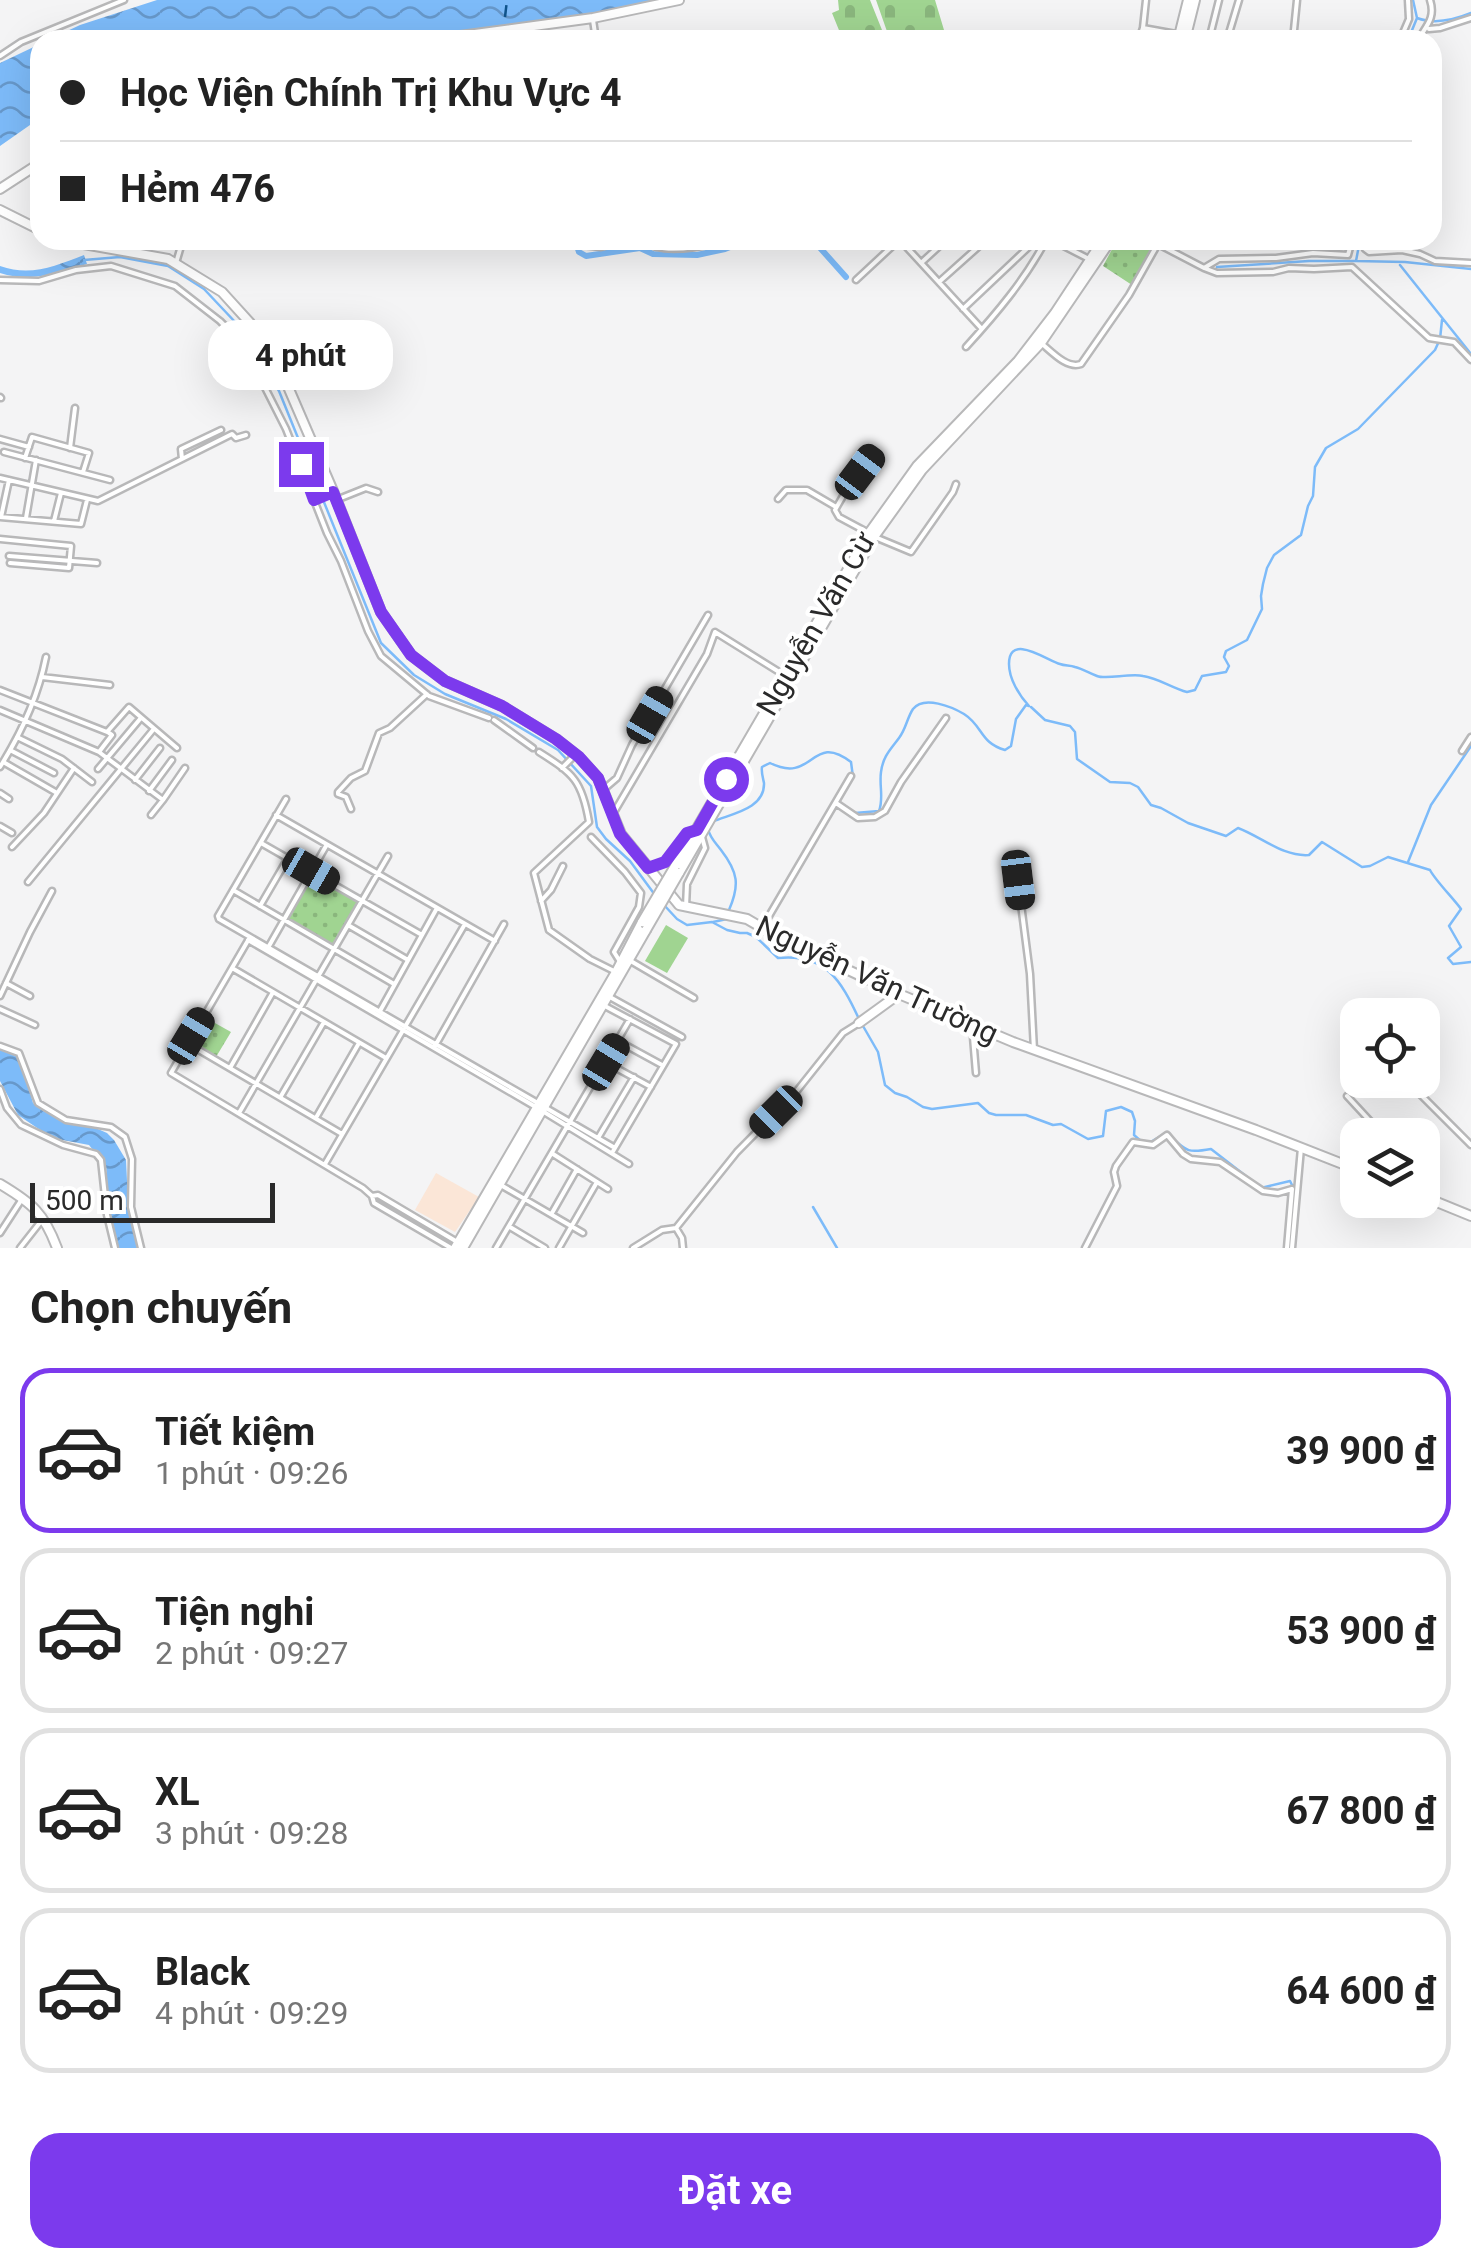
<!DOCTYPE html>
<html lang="vi">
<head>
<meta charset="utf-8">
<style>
	:root { --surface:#fff; --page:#f6f6f6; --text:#222; --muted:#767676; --line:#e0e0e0; --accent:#7c3aed }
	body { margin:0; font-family:Roboto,sans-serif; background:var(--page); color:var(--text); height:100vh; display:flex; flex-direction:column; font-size:38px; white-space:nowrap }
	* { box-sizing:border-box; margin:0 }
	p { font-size:32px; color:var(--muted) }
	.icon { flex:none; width:55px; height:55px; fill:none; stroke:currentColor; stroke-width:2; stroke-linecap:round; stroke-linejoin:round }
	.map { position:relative; height:1248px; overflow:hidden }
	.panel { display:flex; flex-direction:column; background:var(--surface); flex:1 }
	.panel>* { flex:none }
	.top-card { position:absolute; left:30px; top:30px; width:1412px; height:220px; border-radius:30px; box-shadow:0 10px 40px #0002; display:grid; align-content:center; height:220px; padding:0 30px; background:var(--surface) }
	.fabs { position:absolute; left:1340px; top:998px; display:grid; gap:20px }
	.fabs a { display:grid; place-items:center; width:100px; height:100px; border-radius:20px; background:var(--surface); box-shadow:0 10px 40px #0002; font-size:50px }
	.scale { position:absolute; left:30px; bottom:25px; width:245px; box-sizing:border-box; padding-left:10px; border:5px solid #2a2a2a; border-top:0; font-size:28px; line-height:35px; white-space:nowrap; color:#2a2a2a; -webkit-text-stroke:8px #fff; paint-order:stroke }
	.end { position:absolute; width:45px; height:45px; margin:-22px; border:12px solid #7c3aed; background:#fff; box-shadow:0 0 0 5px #fff }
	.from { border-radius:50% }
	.bubble { position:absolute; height:70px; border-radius:30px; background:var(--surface); box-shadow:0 10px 40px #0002; font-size:32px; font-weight:700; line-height:70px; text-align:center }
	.car { position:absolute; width:30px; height:60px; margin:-30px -15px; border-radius:12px; box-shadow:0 0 8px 2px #0007; background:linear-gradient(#222 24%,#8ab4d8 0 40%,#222 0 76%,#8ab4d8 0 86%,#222 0) }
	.top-card b { display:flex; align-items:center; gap:35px; height:95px; font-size:38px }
	.top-card b+b { border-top:2px solid var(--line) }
	.top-card i { width:25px; height:25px; background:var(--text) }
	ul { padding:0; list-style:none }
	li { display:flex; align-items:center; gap:30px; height:165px; margin:0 20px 15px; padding:0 10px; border:5px solid var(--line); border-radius:30px }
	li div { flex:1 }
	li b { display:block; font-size:38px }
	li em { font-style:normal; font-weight:700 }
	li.current { border-color:var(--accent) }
	li>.icon { width:90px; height:90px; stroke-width:1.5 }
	h2 { padding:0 30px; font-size:45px; line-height:120px }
	.button { display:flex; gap:20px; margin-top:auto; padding:20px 30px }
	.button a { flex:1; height:115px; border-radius:30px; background:var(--accent); color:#fff; font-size:40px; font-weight:700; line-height:115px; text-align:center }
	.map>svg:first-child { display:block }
	.medical { fill:#fbe6d7 }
	.green { fill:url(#green-dots) }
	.cemetery { fill:url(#cemetery-stones) }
	.pitch { fill:#a0d491 }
	.water { fill:url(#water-waves) }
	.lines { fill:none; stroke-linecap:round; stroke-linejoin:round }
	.stream { stroke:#7dbbf9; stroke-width:2.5 }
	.river { stroke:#7dbbf9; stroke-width:6 }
	.ferry { stroke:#10548c; stroke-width:2.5; stroke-dasharray:12 10; stroke-linecap:butt }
	.street-casing { stroke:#b8b8b9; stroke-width:9 }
	.secondary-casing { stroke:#b8b8b9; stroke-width:12 }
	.street { stroke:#fff; stroke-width:4 }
	.secondary { stroke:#fff; stroke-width:8 }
	.secondary-bridge-casing { stroke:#b8b8b9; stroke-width:12; stroke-linecap:butt }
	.secondary-bridge { stroke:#fff; stroke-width:8 }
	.route { stroke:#7c3aed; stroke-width:12 }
	.labels { text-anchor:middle; stroke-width:8; stroke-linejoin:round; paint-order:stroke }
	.street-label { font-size:30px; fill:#2a2a2a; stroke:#fff }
</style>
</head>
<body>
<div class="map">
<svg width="1471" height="1248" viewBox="0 0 1471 1248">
	<defs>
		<pattern id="green-dots" width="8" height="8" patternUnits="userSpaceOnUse" patternTransform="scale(2.5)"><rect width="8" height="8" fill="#a0d491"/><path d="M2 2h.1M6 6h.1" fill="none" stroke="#8ab67d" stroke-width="1.8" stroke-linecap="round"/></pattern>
		<pattern id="cemetery-stones" width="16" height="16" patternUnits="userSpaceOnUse" patternTransform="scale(2.5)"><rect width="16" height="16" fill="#a0d491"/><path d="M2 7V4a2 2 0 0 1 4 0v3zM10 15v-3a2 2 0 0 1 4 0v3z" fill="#8ab67d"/></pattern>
		<pattern id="water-waves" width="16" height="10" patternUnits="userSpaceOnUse" patternTransform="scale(2.5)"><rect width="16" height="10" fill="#7dbbf9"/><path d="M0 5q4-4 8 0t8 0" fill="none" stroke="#6798ca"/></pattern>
	</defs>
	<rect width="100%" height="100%" fill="#f4f4f5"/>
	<!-- medical -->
	<path class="medical" d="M436,1173L479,1197L455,1232L415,1210Z"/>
	<!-- green -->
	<path class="green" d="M1117,240H1157L1132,285L1103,266Z
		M312,875L358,901L333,945L287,919Z
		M206,1018L231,1032L216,1057L191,1042Z"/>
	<!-- cemetery -->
	<path class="cemetery" d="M838,0H870L886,40H843L832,13L839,10Z
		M876,0H935L947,40H890Z"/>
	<!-- pitch -->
	<path class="pitch" d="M666,925L688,938L667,973L645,961Z"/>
	<!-- water -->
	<path class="water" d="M157,0H661L593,15L385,40H48L80,25Z
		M40,44V118L0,146V63Z
		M84,255L87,264C56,273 32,283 0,273V266C31,277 55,266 84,255Z
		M0,1048L16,1053L21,1059L33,1103L60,1120L91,1126L107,1133L114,1140L126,1160L128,1201L139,1248H117L110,1217L106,1166L89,1145L52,1138L18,1115L0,1081Z"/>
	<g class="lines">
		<!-- stream -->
		<path class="stream" d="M1417,18C1435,25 1454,20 1471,13
			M1408,40L1417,18L1413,0
			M1360,240L1356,261L1405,262L1471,269
			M84,260L120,257L168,266L204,289L237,324L279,391L381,643L414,675L445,694L506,719L558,750L591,786L597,827L606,839L630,861L655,895
			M1400,265L1471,354
			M1217,267L1309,261H1356
			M1031,707L1045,720L1070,726L1075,732L1077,759L1110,782L1130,783L1138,787L1151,805L1161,808L1188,823L1226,836L1238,828C1262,837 1283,857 1309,855L1322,842L1362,867L1370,866L1388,857L1430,870C1435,880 1453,898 1461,909L1449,926L1461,947L1448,958L1453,964L1471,962
			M841,797L838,802L855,813L879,811C884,798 879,786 881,772C883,756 891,749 899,738C906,729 907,718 913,709C924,695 952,707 964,714C983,726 980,743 1005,750L1011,746L1016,719L1026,705L1029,706C1019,695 1009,679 1009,664C1009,632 1048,661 1060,664C1065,666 1070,665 1075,667C1083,669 1089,673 1097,676C1106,680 1130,673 1143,676C1158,678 1172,688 1187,692L1195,690L1202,676L1226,672L1229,666L1224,657L1226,651L1247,640L1262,609L1261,596L1263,584L1267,568L1274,555L1301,535L1308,506L1313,496L1315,467L1326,448L1358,429L1435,350L1440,339L1442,320
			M712,822C729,814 765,810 764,783C763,778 761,772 762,767L770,763C814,785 811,731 851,762L853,777L845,790
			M708,829C710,838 715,842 721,850C738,872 740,885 729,910
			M1408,862L1431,805L1471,746
			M664,905L677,919L687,925L712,922L727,930L740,933H747L756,937L778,958C825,953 841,980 859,1019
			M713,922L727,919
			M863,1026L878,1052L885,1085L895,1093L907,1097L923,1107L932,1109L978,1103L989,1113L996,1115H1026L1053,1125L1061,1124L1088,1139L1103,1136L1106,1111L1121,1107L1132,1112L1135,1121L1134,1135L1142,1142
			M1171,1137C1187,1152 1189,1153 1211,1149L1251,1180
			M1149,1143L1164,1134
			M1261,1188L1290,1181L1293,1187
			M813,1207L837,1248
			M1290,1248L1292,1210"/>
		<!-- river -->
		<path class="river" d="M575,240L579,252L586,256L640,248L653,254L697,255L725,249L748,240
			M813,240L846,277"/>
		<!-- ferry -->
		<path class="ferry" d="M505,17L507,0"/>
		<defs>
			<path id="street" d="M593,20L596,40
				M1143,28L1209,40L1219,0
				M1429,29L1440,28L1471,18
				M1139,40L1143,28L1146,0
				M1227,40L1239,0
				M1293,40L1297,0
				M1400,40L1409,19L1408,0
				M1418,40C1426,26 1436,18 1430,0
				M0,56L21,42L124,0
				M580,240L582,245L601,247L628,240
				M642,240C647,242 652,246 657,247C676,252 712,245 731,240
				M900,240L981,328
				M1052,240L1087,258
				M1365,240V249L1369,252L1402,250L1420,254L1435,261L1471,263
				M1158,244L1204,268L1217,273L1273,272L1289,268L1314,269L1352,267L1429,338L1454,342L1471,360
				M176,263L181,246L186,240
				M921,263L946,240
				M1204,268L1219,259L1276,258L1313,253L1348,255L1352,240
				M0,280L39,281L76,270L111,266L175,286L220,321L233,334L250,358L286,429L327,533L341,561L368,631L381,656L429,696L489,718
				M856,280L899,240
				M939,282L986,240
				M963,309L1036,240
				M1041,343C1052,352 1067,369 1081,364L1129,295L1160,240
				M966,347C996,314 1025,280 1046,240
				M0,397L1,398
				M0,439L29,447
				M70,448L75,408
				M4,452L110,480
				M25,458L32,437L89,453L83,472
				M182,459L181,449L221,430
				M0,478L98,501L232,434L236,438L246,435
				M778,499L786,490H807L836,507
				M315,500L333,491
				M336,500L366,488L378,492
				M0,517L81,524L87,500
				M1,517L9,480
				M26,518L36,460
				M54,521L61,493
				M867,532L839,517L835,510L847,489L872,456
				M875,537L911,552L953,492L956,484
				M0,539L71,546L69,568L10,563
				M9,556L97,563
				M42,677L110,685
				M0,690L107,732L129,707L177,748
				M0,710L99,752L163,800L185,768
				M494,720L533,748
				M17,737L62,759L92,782
				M10,750L54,773
				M1462,751L1471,737
				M99,752L112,735L109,733
				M539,752C574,774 582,781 589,822L534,873L549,930L590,959L616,972
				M5,763L57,793
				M0,767C22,732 38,697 46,657
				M562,768L576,754
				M98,769L140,719
				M135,780L160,748
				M603,790L617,778L632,745L708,615
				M149,791L172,760
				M0,793L9,799
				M286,799L218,916L219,919L536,1102
				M836,803L858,818L875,817L885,811L901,782L946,718
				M351,809L346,797L338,794V792L351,778L365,771L379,733L390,728L427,694
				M613,814L707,654L715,632L784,675
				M151,815L163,800
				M276,815L495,941
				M0,826L12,833
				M591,837L625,872L641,893L639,907L614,952L619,960
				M261,843L422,935
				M12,847L44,813L74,768
				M648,868L665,862L683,837L692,832
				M1018,881L1030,974L1034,1050
				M28,882L153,730
				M233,890L394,984
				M541,901L551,890L563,866
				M260,906L288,858
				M686,907L687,884L705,848L702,837
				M348,925L408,960
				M762,928L851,776
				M250,937L171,1073L363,1188L372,1196L374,1203L451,1248
				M248,940L534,1106
				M269,946L326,846
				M629,960L694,998
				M232,968L386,1058
				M6,983L30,996
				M0,996L30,932L52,891
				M608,996L682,1037
				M603,1005L676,1044L612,1153
				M0,1009L35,1025
				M380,1011L437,908
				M972,1025L976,1073
				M618,1041L662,1065
				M187,1043L342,1134
				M0,1046L19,1053L38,1103L66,1120L111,1127L125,1137L132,1159L131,1207L141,1248
				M435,1046L504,924
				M607,1063L651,1087
				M230,1068L272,994
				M1406,1080L1471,1145
				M0,1089L7,1108L21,1125L63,1145L96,1154L101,1160L107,1215L115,1248
				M281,1096L324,1022
				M1347,1096L1383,1135
				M546,1108L615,1148
				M544,1112L629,1164
				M239,1113L388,856
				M317,1116L359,1043
				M598,1138L634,1077
				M553,1154L608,1189
				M325,1164L465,924
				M499,1184L583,1233
				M372,1196L378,1195L459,1243
				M552,1213L577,1169
				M510,1227L545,1248
				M676,1228L682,1238L683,1248
				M0,1233L22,1199
				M20,1248L42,1220
				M496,1248L630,1019
				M559,1248L597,1182
				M633,1248L662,1230L676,1228L737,1152L796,1092L843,1033L859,1023
				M1085,1248L1117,1186L1114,1172L1116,1166L1133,1142L1153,1145L1167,1135L1183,1154L1191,1159L1220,1162L1263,1191L1278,1193L1292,1189L1287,1248
				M1292,1248L1301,1148"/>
			<path id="secondary" d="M430,40L593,18L679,0
				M1178,40L1188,0
				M1185,40L1195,0
				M0,189L40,163
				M0,210L40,230
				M61,240L168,259L222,292L270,345L333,491L381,612L411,655L445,681L502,706L556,739L579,757L598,778L621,834L679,905L747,919L776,936L899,994L1013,1042L1256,1130L1358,1170
				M675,866L869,533L917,466L1018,361L1055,313L1103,240
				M679,873L874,537L922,470L1041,343L1111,240
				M859,1023L899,994
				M0,1184C32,1203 44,1213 57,1248
				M1422,1196L1471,1216
				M455,1248L616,972L642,922
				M463,1248L646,930"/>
		</defs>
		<!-- street casing -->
		<use href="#street" class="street-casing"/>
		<!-- secondary casing -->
		<use href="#secondary" class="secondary-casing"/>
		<!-- street -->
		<use href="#street" class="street"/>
		<!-- secondary -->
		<use href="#secondary" class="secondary"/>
		<defs>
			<path id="secondary-bridge" d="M642,922L675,866
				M646,930L679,873"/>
		</defs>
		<!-- secondary-bridge casing -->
		<use href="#secondary-bridge" class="secondary-bridge-casing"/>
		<!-- secondary-bridge -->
		<use href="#secondary-bridge" class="secondary-bridge"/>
	</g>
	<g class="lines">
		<!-- route -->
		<path class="route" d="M301,464L314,500L333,492L381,612L411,655L445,681L502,706L556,739L579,757L598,778L620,834L648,868L665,862L687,833L697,830L726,779"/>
	</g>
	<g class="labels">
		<!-- street labels -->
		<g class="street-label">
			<text transform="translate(816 624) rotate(-60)" y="10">Nguyễn Văn Cừ</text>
			<text transform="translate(877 980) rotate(25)" y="10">Nguyễn Văn Trường</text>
		</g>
	</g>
</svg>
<div class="fabs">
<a><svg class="icon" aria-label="locate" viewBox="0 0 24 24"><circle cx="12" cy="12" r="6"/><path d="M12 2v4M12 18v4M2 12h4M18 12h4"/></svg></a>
<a><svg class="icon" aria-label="layers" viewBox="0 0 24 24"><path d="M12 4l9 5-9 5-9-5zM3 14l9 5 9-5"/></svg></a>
</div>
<div class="scale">500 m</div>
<i class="end from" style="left:726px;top:779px"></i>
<i class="end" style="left:301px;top:464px"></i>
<div class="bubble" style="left:208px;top:320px;width:185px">4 phút</div>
<i class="car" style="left:860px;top:472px;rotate:37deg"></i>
<i class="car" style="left:650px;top:715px;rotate:30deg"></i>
<i class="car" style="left:311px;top:871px;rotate:120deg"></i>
<i class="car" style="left:1018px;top:880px;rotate:173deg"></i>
<i class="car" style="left:191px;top:1036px;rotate:31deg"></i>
<i class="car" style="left:606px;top:1062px;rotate:31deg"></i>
<i class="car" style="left:776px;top:1112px;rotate:225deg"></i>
<div class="top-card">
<b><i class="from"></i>Học Viện Chính Trị Khu Vực 4</b>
<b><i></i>Hẻm 476</b>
</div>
</div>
<section class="panel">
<h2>Chọn chuyến</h2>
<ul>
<li class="current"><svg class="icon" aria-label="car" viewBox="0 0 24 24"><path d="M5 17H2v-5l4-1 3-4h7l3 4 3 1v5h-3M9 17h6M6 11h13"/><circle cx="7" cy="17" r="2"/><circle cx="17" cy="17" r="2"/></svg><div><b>Tiết kiệm</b><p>1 phút · 09:26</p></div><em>39 900 ₫</em></li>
<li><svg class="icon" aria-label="car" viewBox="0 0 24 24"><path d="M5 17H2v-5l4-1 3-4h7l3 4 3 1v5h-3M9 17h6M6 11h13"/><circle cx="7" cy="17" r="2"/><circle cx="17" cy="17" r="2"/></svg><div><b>Tiện nghi</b><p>2 phút · 09:27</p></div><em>53 900 ₫</em></li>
<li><svg class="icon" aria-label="car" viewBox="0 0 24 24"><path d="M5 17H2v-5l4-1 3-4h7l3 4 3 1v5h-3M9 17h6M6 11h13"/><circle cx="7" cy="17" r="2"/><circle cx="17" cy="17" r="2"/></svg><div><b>XL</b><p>3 phút · 09:28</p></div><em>67 800 ₫</em></li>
<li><svg class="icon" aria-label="car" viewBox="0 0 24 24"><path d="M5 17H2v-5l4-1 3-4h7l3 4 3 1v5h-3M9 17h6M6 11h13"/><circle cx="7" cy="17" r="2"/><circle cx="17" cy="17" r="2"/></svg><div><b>Black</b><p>4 phút · 09:29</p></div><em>64 600 ₫</em></li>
</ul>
<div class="button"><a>Đặt xe</a></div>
</section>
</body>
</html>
